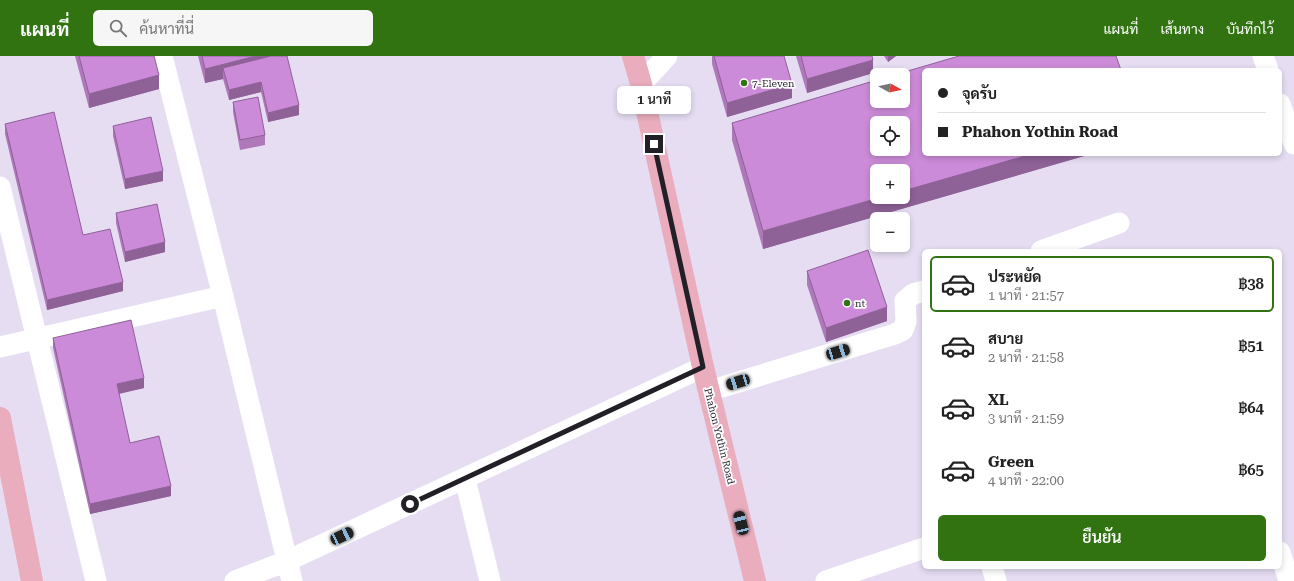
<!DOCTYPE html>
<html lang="th">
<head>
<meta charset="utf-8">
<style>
	:root { --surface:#fff; --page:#f6f6f6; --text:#222; --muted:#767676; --line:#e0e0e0; --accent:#307310 }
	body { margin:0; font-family:"Roboto Serif",Sarabun,serif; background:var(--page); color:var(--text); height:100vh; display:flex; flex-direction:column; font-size:15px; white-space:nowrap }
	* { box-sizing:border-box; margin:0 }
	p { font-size:13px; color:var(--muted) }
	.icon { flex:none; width:22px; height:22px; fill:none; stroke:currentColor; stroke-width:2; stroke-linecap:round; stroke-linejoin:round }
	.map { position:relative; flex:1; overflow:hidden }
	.drawer { position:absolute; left:922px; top:193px; width:360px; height:320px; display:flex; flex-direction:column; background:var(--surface); border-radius:6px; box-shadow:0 2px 6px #0003 }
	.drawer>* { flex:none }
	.hud { position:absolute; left:922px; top:12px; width:360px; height:88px; border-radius:6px; box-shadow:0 2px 6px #0003; display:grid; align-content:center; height:88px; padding:0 16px; background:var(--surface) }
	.needle { width:26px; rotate:98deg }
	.controls { position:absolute; left:870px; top:12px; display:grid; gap:8px }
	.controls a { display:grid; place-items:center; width:40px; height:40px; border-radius:6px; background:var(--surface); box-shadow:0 2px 6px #0003; font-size:20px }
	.end { position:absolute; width:18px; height:18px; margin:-9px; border:5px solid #221f27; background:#fff; box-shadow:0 0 0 2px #fff }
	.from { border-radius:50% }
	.bubble { position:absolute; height:28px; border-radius:6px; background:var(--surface); box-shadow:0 2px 6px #0003; font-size:13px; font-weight:600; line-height:28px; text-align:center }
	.car { position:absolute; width:12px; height:24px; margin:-12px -6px; border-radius:5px; box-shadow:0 0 3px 1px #0007; background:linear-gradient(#222 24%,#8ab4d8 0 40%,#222 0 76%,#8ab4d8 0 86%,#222 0) }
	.hud b { display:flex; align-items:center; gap:14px; height:38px; font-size:15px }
	.hud b+b { border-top:1px solid var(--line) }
	.hud i { width:10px; height:10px; background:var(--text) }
	ul { padding:7px 0 0; list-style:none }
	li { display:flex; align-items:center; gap:12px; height:56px; margin:0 8px 6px; padding:0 8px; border:2px solid transparent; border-radius:6px }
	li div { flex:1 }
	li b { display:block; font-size:15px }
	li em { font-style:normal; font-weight:600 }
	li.active { border-color:var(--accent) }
	li>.icon { width:36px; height:36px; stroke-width:1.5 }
	.action { display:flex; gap:8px; margin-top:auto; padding:8px 16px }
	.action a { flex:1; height:46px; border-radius:6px; background:var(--accent); color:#fff; font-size:16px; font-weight:600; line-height:46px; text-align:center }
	header { display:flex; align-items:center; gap:24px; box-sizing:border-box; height:56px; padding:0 20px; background:var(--accent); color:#fff }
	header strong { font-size:19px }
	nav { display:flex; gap:22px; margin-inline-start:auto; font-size:14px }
	.search { width:280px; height:36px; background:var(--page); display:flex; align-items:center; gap:10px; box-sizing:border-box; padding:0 14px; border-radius:6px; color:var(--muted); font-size:15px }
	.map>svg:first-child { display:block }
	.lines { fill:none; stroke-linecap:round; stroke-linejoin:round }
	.minor { stroke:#fff; stroke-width:21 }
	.major { stroke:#e9adbd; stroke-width:22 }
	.wall { fill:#af78ba }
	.shaded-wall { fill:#8e6197 }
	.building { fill:#cb8bd8; stroke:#8e6197; fill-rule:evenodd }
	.route { stroke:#221f27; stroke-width:5 }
	.poi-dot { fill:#307310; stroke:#fff; stroke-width:1.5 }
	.labels { text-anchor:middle; stroke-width:3.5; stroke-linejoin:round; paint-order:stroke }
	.poi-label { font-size:10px; fill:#221f27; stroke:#fff; text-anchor:start }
	.street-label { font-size:10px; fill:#221f27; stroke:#fff }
</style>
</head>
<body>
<header>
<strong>แผนที่</strong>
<div class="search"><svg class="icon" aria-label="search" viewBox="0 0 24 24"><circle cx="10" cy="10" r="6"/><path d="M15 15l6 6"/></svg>ค้นหาที่นี่</div>
<nav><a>แผนที่</a><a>เส้นทาง</a><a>บันทึกไว้</a></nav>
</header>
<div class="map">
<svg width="1294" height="525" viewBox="0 0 1294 525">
	<rect width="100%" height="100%" fill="#e6ddf3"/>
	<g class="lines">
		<!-- minor -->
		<path class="minor" d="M162,0L223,240L292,525
			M1263,0L1268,14
			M641,28L667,0
			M1280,48L1294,88
			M0,131L96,525
			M1041,195L1119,167
			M0,291L223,240
			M709,335L895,278L903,274L906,265L905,245L913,238L924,235
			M465,423L490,525
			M1280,496L1289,525
			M992,511L996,525
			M235,525L287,505L703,311
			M826,525L924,492"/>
		<!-- major -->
		<path class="major" d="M633,0L641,28L703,311L755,525
			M0,362L32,525"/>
	</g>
	<!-- wall -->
	<path class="wall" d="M75,0H154L159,33L89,52Z
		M198,0H287L299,59L268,66L261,36L229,44L223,23L205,27Z
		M712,0H784L792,42L727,61L712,8Z
		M796,0H872L873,17L807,37Z
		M884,0H896L888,6Z
		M233,46L265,79V89L240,94L233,56Z
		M732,67L924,98H1091L763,193L732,84Z
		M5,68L83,179L123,235L47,254L5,78Z
		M113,70L163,125L125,133L113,80Z
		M116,157L165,196L125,206L116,167Z
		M807,215L887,265L826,286L807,229Z
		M53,282L144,332L119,338L130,387L171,440L90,458L53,292Z"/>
	<!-- shaded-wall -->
	<path class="shaded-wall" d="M256,0H286L223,12V23L205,27V13Z
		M888,0H896L888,6Z
		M873,4V17L807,37V23Z
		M159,19V33L89,52V38Z
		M261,26V36L229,44V34Z
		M792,28V42L727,61V47Z
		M299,49V59L268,66V57Z
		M1032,98H1091L763,193V175L882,141H903V135Z
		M163,115V125L125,133V123Z
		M165,186V196L125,206V196Z
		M123,226V235L47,254V244Z
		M887,251V265L826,286V272Z
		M144,322V332L117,338V328Z
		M171,430V440L90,458V448Z"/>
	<!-- building -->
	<path class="building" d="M79,0H154L159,19L89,38Z
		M202,0H256L205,13Z
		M271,0H287L299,49L268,57L261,26L229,34L223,12Z
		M714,0H784L792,28L727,47Z
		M801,0H872L873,4L807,23Z
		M959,0H1116L1121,14H924V98H1032L903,135V115H877V141H882L763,175L732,67L877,24V45H903V19H894ZM877,67H903V93H877Z
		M258,41L265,79L240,84L233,46Z
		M54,56L83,179L110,173L123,226L47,244L5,68Z
		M151,61L163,115L125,123L113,70Z
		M157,148L165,186L125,196L116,157Z
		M868,194L887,251L826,272L807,215Z
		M131,264L144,322L117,328L130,387L159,380L171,430L90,448L53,282Z"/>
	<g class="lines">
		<!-- route -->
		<path class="route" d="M410,448L703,311L654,88"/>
	</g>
	<!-- markers -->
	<g class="poi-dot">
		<circle cx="744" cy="27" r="4"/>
		<circle cx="847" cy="247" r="4"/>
	</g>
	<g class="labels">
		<!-- poi labels -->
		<g class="poi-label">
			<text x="752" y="31">7-Eleven</text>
			<text x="855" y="251">nt</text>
		</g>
		<!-- street labels -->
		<g class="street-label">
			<text transform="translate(720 380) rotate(76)" y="4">Phahon Yothin Road</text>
		</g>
	</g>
</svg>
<div class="controls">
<a><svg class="needle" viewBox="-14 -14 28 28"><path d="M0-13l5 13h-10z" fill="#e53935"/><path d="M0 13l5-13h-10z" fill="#767676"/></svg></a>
<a><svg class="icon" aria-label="locate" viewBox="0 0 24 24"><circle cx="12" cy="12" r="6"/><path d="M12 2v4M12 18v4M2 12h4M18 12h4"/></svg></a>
<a>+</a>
<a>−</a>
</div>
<i class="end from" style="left:410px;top:448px"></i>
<i class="end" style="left:654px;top:88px"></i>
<div class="bubble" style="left:617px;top:30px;width:74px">1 นาที</div>
<i class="car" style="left:838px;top:296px;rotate:73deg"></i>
<i class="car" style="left:738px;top:326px;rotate:253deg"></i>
<i class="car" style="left:741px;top:467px;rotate:346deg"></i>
<i class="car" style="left:342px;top:480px;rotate:65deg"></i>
<div class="hud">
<b><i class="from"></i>จุดรับ</b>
<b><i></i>Phahon Yothin Road</b>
</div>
<section class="drawer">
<ul>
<li class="active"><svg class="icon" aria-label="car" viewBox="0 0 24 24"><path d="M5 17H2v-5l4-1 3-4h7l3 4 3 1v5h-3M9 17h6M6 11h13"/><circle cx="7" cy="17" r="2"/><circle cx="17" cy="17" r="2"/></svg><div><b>ประหยัด</b><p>1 นาที · 21:57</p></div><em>฿38</em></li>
<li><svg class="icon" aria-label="car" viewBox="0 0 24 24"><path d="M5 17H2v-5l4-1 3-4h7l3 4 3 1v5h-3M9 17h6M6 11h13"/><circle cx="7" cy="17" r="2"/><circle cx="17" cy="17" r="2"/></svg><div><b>สบาย</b><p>2 นาที · 21:58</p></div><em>฿51</em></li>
<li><svg class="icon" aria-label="car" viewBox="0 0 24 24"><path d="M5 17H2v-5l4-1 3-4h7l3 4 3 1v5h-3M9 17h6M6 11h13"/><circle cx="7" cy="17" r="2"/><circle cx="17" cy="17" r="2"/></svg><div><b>XL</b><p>3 นาที · 21:59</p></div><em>฿64</em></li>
<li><svg class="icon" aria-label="car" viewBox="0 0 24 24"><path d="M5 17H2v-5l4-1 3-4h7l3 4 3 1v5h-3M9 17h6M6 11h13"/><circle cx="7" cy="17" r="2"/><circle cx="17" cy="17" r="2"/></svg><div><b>Green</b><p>4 นาที · 22:00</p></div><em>฿65</em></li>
</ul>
<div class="action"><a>ยืนยัน</a></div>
</section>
</div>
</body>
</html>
